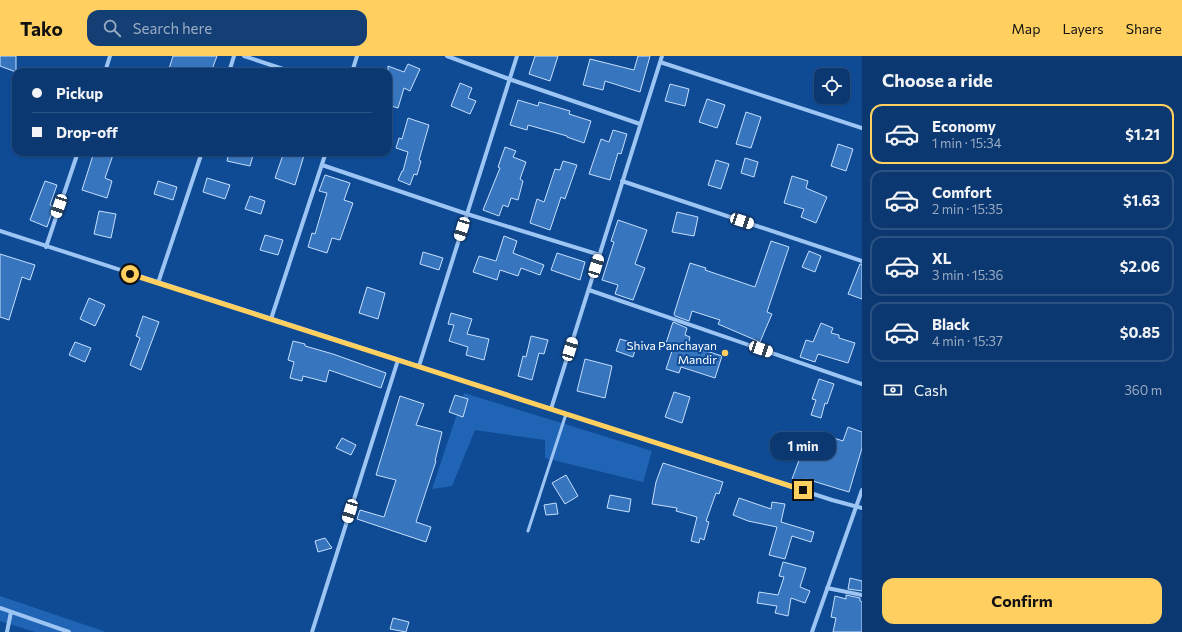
<!DOCTYPE html>
<html lang="en">
<head>
<meta charset="utf-8">
<style>
	:root { --surface:#0b3870; --page:#143f75; --text:#f1f3f6; --muted:#9aacc3; --line:#2b5283; --accent:#ffcf60 }
	body { margin:0; font-family:Commissioner,sans-serif; background:var(--page); color:var(--text); height:100vh; display:flex; flex-direction:column; font-size:15px; white-space:nowrap }
	* { box-sizing:border-box; margin:0 }
	p { font-size:13px; color:var(--muted) }
	.icon { flex:none; width:22px; height:22px; fill:none; stroke:currentColor; stroke-width:2; stroke-linecap:round; stroke-linejoin:round }
	.map { position:relative; flex:1; overflow:hidden }
	.panel { display:flex; flex-direction:column; background:var(--surface); width:320px }
	.panel>* { flex:none }
	.banner { position:absolute; left:12px; top:12px; width:380px; height:88px; border-radius:12px; box-shadow:0 1px 3px #0004,0 0 0 1px var(--line); display:grid; align-content:center; height:88px; padding:0 20px; background:var(--surface) }
	.tools { position:absolute; left:814px; top:12px; display:grid; gap:8px }
	.tools a { display:grid; place-items:center; width:36px; height:36px; border-radius:8px; background:var(--surface); box-shadow:0 1px 3px #0004,0 0 0 1px var(--line); font-size:20px }
	.end { position:absolute; width:18px; height:18px; margin:-9px; border:5px solid #ffcf60; background:#111; box-shadow:0 0 0 2px #111 }
	.from { border-radius:50% }
	.bubble { position:absolute; height:28px; border-radius:12px; background:var(--surface); box-shadow:0 1px 3px #0004,0 0 0 1px var(--line); font-size:13px; font-weight:700; line-height:28px; text-align:center }
	.car { position:absolute; width:12px; height:24px; margin:-12px -6px; border-radius:5px; box-shadow:0 0 3px 1px #0007; background:linear-gradient(#fff 24%,#345 0 40%,#fff 0 76%,#345 0 86%,#fff 0) }
	.banner b { display:flex; align-items:center; gap:14px; height:38px; font-size:15px }
	.banner b+b { border-top:1px solid var(--line) }
	.banner i { width:10px; height:10px; background:var(--text) }
	ul { padding:0; list-style:none }
	li { display:flex; align-items:center; gap:12px; height:60px; margin:0 8px 6px; padding:0 12px; border:2px solid var(--line); border-radius:12px }
	li div { flex:1 }
	li b { display:block; font-size:15px }
	li em { font-style:normal; font-weight:700 }
	li.active { border-color:var(--accent) }
	li>.icon { width:36px; height:36px; stroke-width:1.5 }
	h2 { padding:0 20px; font-size:18px; line-height:48px }
	.pay { display:flex; align-items:center; gap:10px; height:44px; padding:0 20px; font-size:15px }
	.pay p { margin-inline-start:auto }
	.cta { display:flex; gap:8px; margin-top:auto; padding:8px 20px }
	.cta a { flex:1; height:46px; border-radius:12px; background:var(--accent); color:#111; font-size:16px; font-weight:700; line-height:46px; text-align:center }
	header { display:flex; align-items:center; gap:24px; box-sizing:border-box; height:56px; padding:0 20px; background:var(--accent); color:#111 }
	header strong { font-size:19px }
	nav { display:flex; gap:22px; margin-inline-start:auto; font-size:14px }
	.search { width:280px; height:36px; background:var(--page); display:flex; align-items:center; gap:10px; box-sizing:border-box; padding:0 14px; border-radius:12px; color:var(--muted); font-size:15px }
	main { display:flex; flex:1; min-height:0 }
	.map>svg:first-child { display:block }
	.green { fill:#2065b5 }
	.building { fill:#3775be; stroke:#c5dffe }
	.lines { fill:none; stroke-linecap:round; stroke-linejoin:round }
	.service { stroke:#9dc5f4; stroke-width:3 }
	.minor { stroke:#9dc5f4; stroke-width:4 }
	.route { stroke:#ffcf60; stroke-width:5 }
	.poi-dot { fill:#ffcf60; stroke:#0f4b95; stroke-width:1.5 }
	.labels { text-anchor:middle; stroke-width:4; stroke-linejoin:round; paint-order:stroke }
	.poi-label { font-size:12px; fill:#fff; stroke:#0f4b95; text-anchor:end }
</style>
</head>
<body>
<header>
<strong>Tako</strong>
<div class="search"><svg class="icon" aria-label="search" viewBox="0 0 24 24"><circle cx="10" cy="10" r="6"/><path d="M15 15l6 6"/></svg>Search here</div>
<nav><a>Map</a><a>Layers</a><a>Share</a></nav>
</header>
<main>
<div class="map">
<svg width="862" height="576" viewBox="0 0 862 576">
	<rect width="100%" height="100%" fill="#0f4b95"/>
	<!-- green -->
	<path class="green" d="M464,337L652,395L643,426L545,402V384L475,374L452,430L432,433Z
		M0,540L106,576H35L0,565Z"/>
	<!-- building -->
	<path class="building" d="M0,0H16V16L0,10Z
		M173,0H217L211,16H168Z
		M535,0H558L550,25L529,18Z
		M638,0H650L640,36L605,25L603,34L583,29L590,3L634,14Z
		M408,8L420,13L410,35L404,32L398,52L388,49V10L404,16Z
		M460,27L472,32L468,42L476,45L470,58L451,50Z
		M670,28L689,33L685,50L665,45Z
		M707,43L725,49L717,72L699,66Z
		M518,44L538,50L539,46L570,55L569,58L591,65L584,87L567,81V80L528,69L527,74L510,69Z
		M746,56L761,61L751,92L736,88Z
		M408,62L429,69L419,104L421,105L417,119L414,118L410,129L398,124L402,115H403L408,96L396,92L399,82L402,83Z
		M613,74L627,78L621,98L618,97L610,124L589,118L601,83L609,86Z
		M838,88L853,93L846,115L831,110Z
		M505,91L516,95L513,101L526,106L520,123L523,125L518,144L511,142L508,151L503,149L499,160L483,154L500,112L498,111Z
		M94,96H114L105,122L112,125L107,142L82,134Z
		M229,96H254L250,110L227,105Z
		M284,96H305L295,129L275,122Z
		M745,102L758,106L754,121L741,117Z
		M716,104L729,108L721,133L708,129Z
		M563,105L577,109L565,143L561,141L550,174L530,167L537,143L544,146L555,113L560,114Z
		M325,119L350,127L344,144L353,147L340,184L332,182L327,197L308,191L312,177L315,178L327,137L319,135Z
		M792,120L808,125L806,132L827,141L816,167L801,161L804,153L784,147Z
		M207,122L230,129L225,143L203,136Z
		M45,125L57,129L50,149L54,151L47,171L30,164Z
		M158,125L177,131L173,144L154,138Z
		M250,140L265,145L261,158L245,153Z
		M99,155L116,158L111,182L94,178Z
		M677,156L698,161L694,180L672,176Z
		M618,164L647,174L635,208L645,212L633,244L615,238L618,229L602,224L614,186L611,185Z
		M265,179L283,184L278,199L260,194Z
		M504,180L517,185L513,197L544,209L540,219L521,212L518,220L500,214L497,224L473,216L479,200L496,205Z
		M771,185L789,191L767,256L772,258L760,286L718,268L720,264L692,255L689,265L675,260L674,258L690,207L706,212L705,214L755,231Z
		M809,195L821,200L815,216L802,211Z
		M423,196L443,202L439,214L420,208Z
		M557,197L585,206L580,224L551,214Z
		M0,198L35,209L30,224L22,221L9,264L0,261Z
		M860,208H862V243L848,238Z
		M367,231L385,237L378,263L359,257Z
		M89,242L105,249L95,270L80,263Z
		M451,257L472,263L467,278L489,283L484,304L466,299L468,291L449,285L454,269L448,268Z
		M143,260L159,266L141,314L130,309L140,282L136,280Z
		M673,266L687,272L685,279L690,281L688,289L722,300L715,322L681,311L679,317L666,313L674,289L666,287Z
		M821,267L833,272L831,277L839,279V282L855,287L848,307L818,298L815,306L800,301L806,284L813,286Z
		M531,280L548,284L544,298L539,297L532,324L518,320L523,300L526,301Z
		M620,283L637,288L633,301L616,295Z
		M293,285L305,288V290L333,298L386,317L381,332L329,314L326,326L303,320L302,325L290,322L294,306L288,304Z
		M75,286L91,292L85,306L69,299Z
		M585,303L612,310L605,342L577,335Z
		M819,323L834,328L827,348L825,347L821,362L811,359L816,344L812,343Z
		M674,336L690,341L682,367L665,361Z
		M455,339L468,343L463,361L449,356Z
		M400,340L424,348L416,369L442,376L435,405H436L416,466L431,471L426,486L357,463L360,454L384,461L396,424L376,419Z
		M848,371L862,376V392L849,436L806,423L804,428L792,423L801,399L810,403L819,377L843,385Z
		M342,382L356,389L351,399L336,392Z
		M663,407L723,426L719,438L716,437L706,465L709,466L704,484L700,482L699,487L691,485L697,461L676,455L677,452L652,448L656,426Z
		M566,419L578,440L565,448L552,427Z
		M610,439L631,443L629,456L607,452Z
		M739,442L771,453L772,446L785,448L781,466L814,476L811,486L792,480L785,503L769,499L777,471L748,465L733,459Z
		M556,447L558,458L546,459L544,449Z
		M325,482L332,492L318,496L315,485Z
		M783,506L806,512L800,531L810,535L805,547L791,542L788,560L775,557L777,550L757,547L759,536L778,539L784,521L779,520Z
		M850,522L862,525V535L848,533Z
		M846,539L860,542V545L862,546V576H833L836,562L831,561L835,540L846,543Z
		M393,562L409,566L406,576L390,573Z"/>
	<g class="lines">
		<!-- service -->
		<path class="service" d="M528,475L566,358"/>
		<!-- minor -->
		<path class="minor" d="M244,0L292,16
			M447,0L509,23L640,68
			M660,6L862,72
			M105,16L110,0
			M229,16L234,0
			M352,16L357,0
			M322,109L467,158L600,199
			M622,125L862,205
			M0,175L832,444L862,452
			M46,191L78,96
			M158,227L202,96
			M589,234L862,328
			M271,263L326,96
			M419,310L517,0
			M551,353L662,0
			M827,532L862,539
			M0,552L69,576
			M7,576L11,556
			M312,576L398,304
			M812,576L862,434"/>
	</g>
	<g class="lines">
		<!-- route -->
		<path class="route" d="M130,218L803,434"/>
	</g>
	<!-- markers -->
	<circle class="poi-dot" cx="725" cy="297" r="4"/>
	<g class="labels">
		<!-- poi labels -->
		<g class="poi-label">
			<text x="717" y="294">Shiva Panchayan<tspan x="717" dy="14">Mandir</tspan></text>
		</g>
	</g>
</svg>
<div class="tools">
<a><svg class="icon" aria-label="locate" viewBox="0 0 24 24"><circle cx="12" cy="12" r="6"/><path d="M12 2v4M12 18v4M2 12h4M18 12h4"/></svg></a>
</div>
<i class="end from" style="left:130px;top:218px"></i>
<i class="end" style="left:803px;top:434px"></i>
<div class="bubble" style="left:770px;top:376px;width:66px">1 min</div>
<i class="car" style="left:59px;top:150px;rotate:199deg"></i>
<i class="car" style="left:742px;top:165px;rotate:108deg"></i>
<i class="car" style="left:462px;top:173px;rotate:197deg"></i>
<i class="car" style="left:596px;top:210px;rotate:17deg"></i>
<i class="car" style="left:570px;top:293px;rotate:17deg"></i>
<i class="car" style="left:761px;top:293px;rotate:109deg"></i>
<i class="car" style="left:350px;top:455px;rotate:197deg"></i>
<div class="banner">
<b><i class="from"></i>Pickup</b>
<b><i></i>Drop-off</b>
</div>
</div>
<section class="panel">
<h2>Choose a ride</h2>
<ul>
<li class="active"><svg class="icon" aria-label="car" viewBox="0 0 24 24"><path d="M5 17H2v-5l4-1 3-4h7l3 4 3 1v5h-3M9 17h6M6 11h13"/><circle cx="7" cy="17" r="2"/><circle cx="17" cy="17" r="2"/></svg><div><b>Economy</b><p>1 min · 15:34</p></div><em>$1.21</em></li>
<li><svg class="icon" aria-label="car" viewBox="0 0 24 24"><path d="M5 17H2v-5l4-1 3-4h7l3 4 3 1v5h-3M9 17h6M6 11h13"/><circle cx="7" cy="17" r="2"/><circle cx="17" cy="17" r="2"/></svg><div><b>Comfort</b><p>2 min · 15:35</p></div><em>$1.63</em></li>
<li><svg class="icon" aria-label="car" viewBox="0 0 24 24"><path d="M5 17H2v-5l4-1 3-4h7l3 4 3 1v5h-3M9 17h6M6 11h13"/><circle cx="7" cy="17" r="2"/><circle cx="17" cy="17" r="2"/></svg><div><b>XL</b><p>3 min · 15:36</p></div><em>$2.06</em></li>
<li><svg class="icon" aria-label="car" viewBox="0 0 24 24"><path d="M5 17H2v-5l4-1 3-4h7l3 4 3 1v5h-3M9 17h6M6 11h13"/><circle cx="7" cy="17" r="2"/><circle cx="17" cy="17" r="2"/></svg><div><b>Black</b><p>4 min · 15:37</p></div><em>$0.85</em></li>
</ul>
<div class="pay"><svg class="icon" aria-label="cash" viewBox="0 0 24 24"><path d="M3 7h18v10H3z"/><circle cx="12" cy="12" r="2"/></svg>Cash<p>360 m</p></div>
<div class="cta"><a>Confirm</a></div>
</section>
</main>
</body>
</html>
